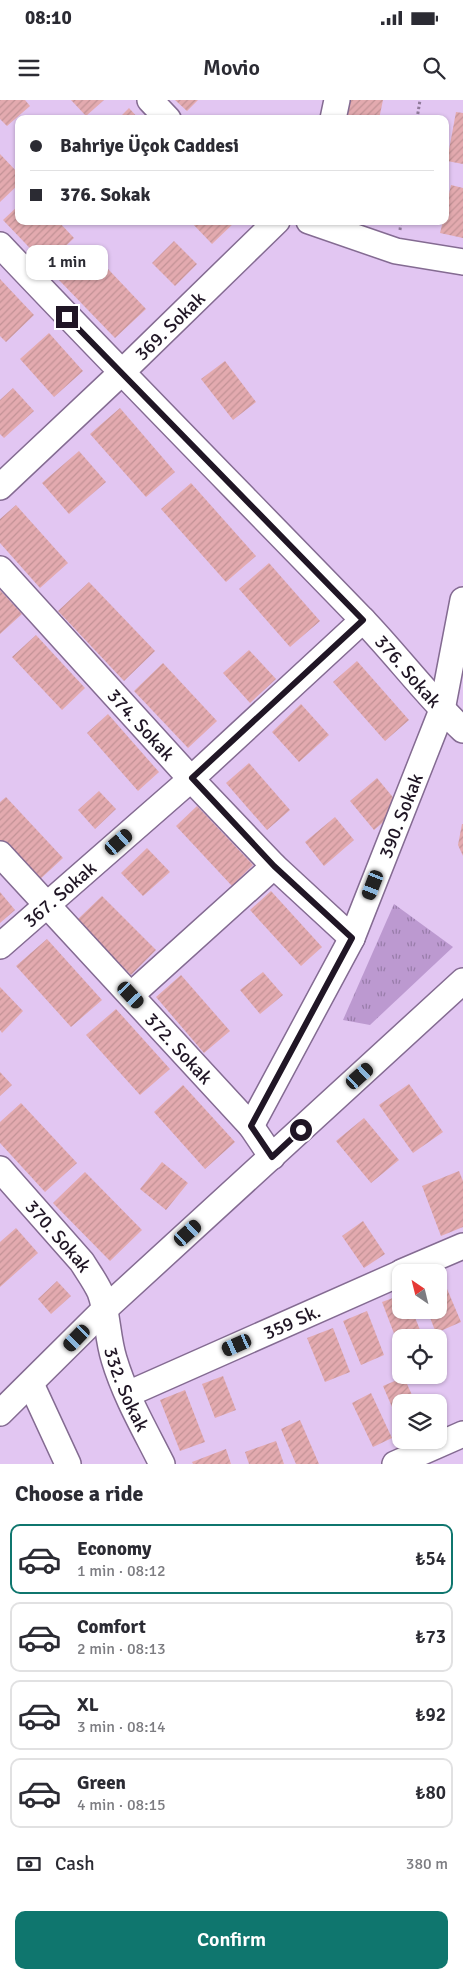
<!DOCTYPE html>
<html lang="en">
<head>
<meta charset="utf-8">
<style>
	:root { --surface:#fff; --page:#f2f2f3; --text:#2b2b33; --muted:#7c7c81; --line:#e1e1e2; --accent:#0f766e }
	body { margin:0; font-family:Signika,sans-serif; background:var(--page); color:var(--text); height:100vh; display:flex; flex-direction:column; font-size:19px; white-space:nowrap }
	* { box-sizing:border-box; margin:0 }
	p { font-size:16px; color:var(--muted) }
	.icon { flex:none; width:28px; height:28px; fill:none; stroke:currentColor; stroke-width:2; stroke-linecap:round; stroke-linejoin:round }
	.map { position:relative; height:1364px; overflow:hidden }
	.side { display:flex; flex-direction:column; background:var(--surface); flex:1 }
	.side>* { flex:none }
	.banner { position:absolute; left:15px; top:15px; width:434px; height:110px; border-radius:10px; box-shadow:0 1px 4px #0004; display:grid; align-content:center; height:110px; padding:0 15px; background:var(--surface) }
	.needle { width:32px; rotate:325deg }
	.tools { position:absolute; left:392px; top:1164px; display:grid; gap:10px }
	.tools a { display:grid; place-items:center; width:55px; height:55px; border-radius:10px; background:var(--surface); box-shadow:0 1px 4px #0004; font-size:25px }
	.end { position:absolute; width:22px; height:22px; margin:-11px; border:6px solid #201625; background:#fff; box-shadow:0 0 0 2px #fff }
	.from { border-radius:50% }
	.bubble { position:absolute; height:35px; border-radius:10px; background:var(--surface); box-shadow:0 1px 4px #0004; font-size:16px; font-weight:600; line-height:35px; text-align:center }
	.car { position:absolute; width:15px; height:30px; margin:-15px -8px; border-radius:6px; box-shadow:0 0 4px 1px #0007; background:linear-gradient(#222 24%,#8ab4d8 0 40%,#222 0 76%,#8ab4d8 0 86%,#222 0) }
	.banner b { display:flex; align-items:center; gap:18px; height:48px; font-size:19px }
	.banner b+b { border-top:1px solid var(--line) }
	.banner i { width:12px; height:12px; background:var(--text) }
	ul { padding:0; list-style:none }
	li { display:flex; align-items:center; gap:15px; height:70px; margin:0 10px 8px; padding:0 5px; border:2px solid var(--line); border-radius:10px }
	li div { flex:1 }
	li b { display:block; font-size:19px }
	li em { font-style:normal; font-weight:600 }
	li.current { border-color:var(--accent) }
	li>.icon { width:45px; height:45px; stroke-width:1.5 }
	h2 { padding:0 15px; font-size:22px; line-height:60px }
	.pay { display:flex; align-items:center; gap:12px; height:55px; padding:0 15px; font-size:19px }
	.pay p { margin-inline-start:auto }
	.action { display:flex; gap:10px; margin-top:auto; padding:10px 15px }
	.action a { flex:1; height:58px; border-radius:10px; background:var(--accent); color:#fff; font-size:20px; font-weight:600; line-height:58px; text-align:center }
	.status { display:flex; justify-content:space-between; align-items:center; height:35px; padding:0 25px; background:var(--surface); direction:ltr }
	.status svg { height:14px; fill:currentColor }
	header { display:flex; justify-content:space-between; align-items:center; height:65px; padding:0 15px; background:var(--surface); font-size:22px; font-weight:600 }
	.map>svg:first-child { display:block }
	.park { fill:url(#park-tufts) }
	.building { fill:url(#building-hatch) }
	.lines { fill:none; stroke-linecap:round; stroke-linejoin:round }
	.minor-casing { stroke:#846b92; stroke-width:28 }
	.path { stroke:#8f7a9a; stroke-width:3; stroke-dasharray:2.5 2.5; stroke-linecap:butt }
	.minor { stroke:#fff; stroke-width:25 }
	.route { stroke:#201625; stroke-width:6 }
	.labels { text-anchor:middle; stroke-width:5; stroke-linejoin:round; paint-order:stroke }
	.street-label { font-size:19px; fill:#201625; stroke:#f7effd }
</style>
</head>
<body>
<div class="status"><b>08:10</b><svg viewBox="0 0 49 12"><path d="M0 12V9h3v3zM5 12V6h3v6zM10 12V3h3v9zM15 12V0h3v12zM26 1h20v11H26zM47 4h2v5h-2z"/></svg></div>
<header><svg class="icon" aria-label="menu" viewBox="0 0 24 24"><path d="M4 6h16M4 12h16M4 18h16"/></svg>Movio<svg class="icon" aria-label="search" viewBox="0 0 24 24"><circle cx="10" cy="10" r="6"/><path d="M15 15l6 6"/></svg></header>
<div class="map">
<svg width="463" height="1364" viewBox="0 0 463 1364">
	<defs>
		<pattern id="park-tufts" width="24" height="20" patternUnits="userSpaceOnUse" patternTransform="scale(1.25)"><rect width="24" height="20" fill="#bc99d0"/><path d="M3 7l-1-3M5 7V3M7 7l1-3M15 17l-1-3M17 17v-4M19 17l1-3" fill="none" stroke="#987ca9"/></pattern>
		<pattern id="building-hatch" width="6" height="6" patternUnits="userSpaceOnUse" patternTransform="scale(1.25)"><rect width="6" height="6" fill="#e3aaaf"/><path d="M-1 1l2-2M0 6l6-6M5 7l2-2" fill="none" stroke="#c29296"/></pattern>
	</defs>
	<rect width="100%" height="100%" fill="#e2c6f2"/>
	<!-- park -->
	<path class="park" d="M394,804L453,847L370,925L343,920Z"/>
	<!-- building -->
	<path class="building" d="M0,0H25L30,6L7,26L0,19Z
		M71,0H104L86,16Z
		M175,0H198L187,11Z
		M346,0H383L379,19H343Z
		M129,8L139,19H118Z
		M456,12L463,13V64L447,61Z
		M0,54L19,74V84L0,102Z
		M451,85L463,88V138L440,133L443,121H445V112Z
		M19,105V121H58L74,138L46,165L3,120Z
		M190,121H236L212,144Z
		M174,141L197,164L175,186L152,163Z
		M90,150L146,209L115,238L58,179Z
		M0,179L34,215L6,242L0,236Z
		M49,233L83,271L54,297L20,259Z
		M225,261L256,302L233,320L201,279Z
		M13,288L34,311L4,338L0,334V300Z
		M120,308L175,372L146,397L90,334Z
		M79,351L106,382L69,414L42,383Z
		M191,383L256,456L226,482L161,409Z
		M16,405L68,463L40,488L0,443V419Z
		M269,463L320,521L290,547L239,489Z
		M89,482L155,551L124,581L58,511Z
		M0,490L22,514L0,534Z
		M36,535L85,588L62,610L12,557Z
		M249,550L276,579L250,603L223,573Z
		M357,561L409,620L385,641L333,582Z
		M163,563L217,621L188,648L134,591Z
		M301,604L329,635L299,662L272,632Z
		M108,614L159,672L138,691L87,633Z
		M249,663L290,710L267,730L226,683Z
		M377,678L401,707L374,730L350,701Z
		M99,691L116,709L95,729L78,710Z
		M6,697L63,758L37,782L0,741V702Z
		M197,706L253,765L232,786L176,726Z
		M335,717L354,740L324,766L305,742Z
		M462,724H463V756L458,745Z
		M147,748L170,772L143,796L121,773Z
		M271,791L322,847L301,866L250,810Z
		M0,792L15,810L0,823Z
		M102,796L156,850L131,875L77,820Z
		M47,839L102,900L71,927L16,866Z
		M263,872L283,895L260,914L240,890Z
		M181,875L230,931L204,953L156,897Z
		M0,887L23,911L2,933L0,930Z
		M116,909L170,969L140,995L86,935Z
		M0,972L12,985L0,996Z
		M409,984L443,1032L413,1053L379,1005Z
		M183,985L235,1042L205,1069L154,1012Z
		M21,1003L77,1063L45,1092L0,1043V1022Z
		M364,1018L399,1060L371,1083L336,1041Z
		M162,1062L188,1083L166,1110L140,1089Z
		M459,1071L463,1081V1127L441,1136L422,1086Z
		M85,1072L142,1130L110,1161L53,1103Z
		M363,1121L385,1154L364,1168L342,1136Z
		M16,1128L38,1153L0,1187V1142Z
		M442,1177L461,1222L436,1233L427,1210H439V1179Z
		M57,1181L71,1196L51,1214L38,1199Z
		M401,1195V1210H412L422,1235L416,1238H401V1243L398,1244L382,1202Z
		M367,1211L384,1255L361,1265L343,1221Z
		M333,1228L350,1272L325,1282L307,1238Z
		M223,1276L236,1310L215,1318L202,1284Z
		M404,1277L415,1302H401V1328L383,1286Z
		M185,1290L205,1342L180,1351L160,1300Z
		M371,1293L392,1338L373,1347L352,1303Z
		M300,1320L319,1364H296L281,1329Z
		M276,1341L284,1364H249L245,1352Z
		M226,1349L231,1364H193L192,1362Z"/>
	<g class="lines">
		<defs>
			<g id="minor">
				<path d="M150,0L168,19"/>
				<path d="M333,19L337,0"/>
				<path d="M309,121L396,151L463,162"/>
				<path id="s1" d="M0,145C119,271 241,394 361,518C396,554 426,595 463,630"/>
				<path id="s2" d="M0,387L121,273L277,121"/>
				<path id="s3" d="M0,469L191,679L274,766L352,838"/>
				<path id="s4" d="M0,754L251,1026L272,1057"/>
				<path id="s5" d="M0,846L191,679L363,520"/>
				<path d="M131,895L274,766"/>
				<path id="s6" d="M251,1026L352,838L442,610L463,500"/>
				<path id="s7" d="M0,1069L82,1162C88,1172 95,1181 100,1192C108,1213 107,1237 114,1259C125,1296 145,1330 162,1364"/>
				<path d="M402,1172L463,1146"/>
				<path d="M31,1284L68,1364"/>
				<path id="s8" d="M128,1294L401,1173"/>
				<path d="M0,1313L105,1209L463,881"/>
				<path d="M395,1364L463,1334"/>
			</g>
		</defs>
		<!-- minor casing -->
		<use href="#minor" class="minor-casing"/>
		<!-- path -->
		<path class="path" d="M417,19L420,0
			M400,130L401,121"/>
		<!-- minor -->
		<use href="#minor" class="minor"/>
	</g>
	<g class="lines">
		<!-- route -->
		<path class="route" d="M67,217L363,520L192,678L274,766L352,838L251,1026L272,1057L301,1030"/>
	</g>
	<g class="labels">
		<!-- street labels -->
		<g class="street-label">
			<text dy="7" stroke="none"><textPath href="#s2" startOffset="234">369. Sokak</textPath></text>
			<text dy="7" stroke="none"><textPath href="#s1" startOffset="590">376. Sokak</textPath></text>
			<text dy="7" stroke="none"><textPath href="#s3" startOffset="210">374. Sokak</textPath></text>
			<text dy="7" stroke="none"><textPath href="#s6" startOffset="345">390. Sokak</textPath></text>
			<text dy="7" stroke="none"><textPath href="#s5" startOffset="79">367. Sokak</textPath></text>
			<text dy="7" stroke="none"><textPath href="#s4" startOffset="264">372. Sokak</textPath></text>
			<text dy="7" stroke="none"><textPath href="#s7" startOffset="89">370. Sokak</textPath></text>
			<text dy="7" stroke="none"><textPath href="#s8" startOffset="179">359 Sk.</textPath></text>
			<text dy="7" stroke="none"><textPath href="#s7" startOffset="260">332. Sokak</textPath></text>
		</g>
	</g>
</svg>
<div class="tools">
<a><svg class="needle" viewBox="-14 -14 28 28"><path d="M0-13l5 13h-10z" fill="#e53935"/><path d="M0 13l5-13h-10z" fill="#7c7c81"/></svg></a>
<a><svg class="icon" aria-label="locate" viewBox="0 0 24 24"><circle cx="12" cy="12" r="6"/><path d="M12 2v4M12 18v4M2 12h4M18 12h4"/></svg></a>
<a><svg class="icon" aria-label="layers" viewBox="0 0 24 24"><path d="M12 4l9 5-9 5-9-5zM3 14l9 5 9-5"/></svg></a>
</div>
<i class="end from" style="left:301px;top:1030px"></i>
<i class="end" style="left:67px;top:217px"></i>
<div class="bubble" style="left:26px;top:145px;width:82px">1 min</div>
<i class="car" style="left:119px;top:742px;rotate:49deg"></i>
<i class="car" style="left:373px;top:785px;rotate:201deg"></i>
<i class="car" style="left:131px;top:895px;rotate:137deg"></i>
<i class="car" style="left:360px;top:976px;rotate:48deg"></i>
<i class="car" style="left:188px;top:1133px;rotate:48deg"></i>
<i class="car" style="left:77px;top:1238px;rotate:224deg"></i>
<i class="car" style="left:237px;top:1245px;rotate:246deg"></i>
<div class="banner">
<b><i class="from"></i>Bahriye Üçok Caddesi</b>
<b><i></i>376. Sokak</b>
</div>
</div>
<section class="side">
<h2>Choose a ride</h2>
<ul>
<li class="current"><svg class="icon" aria-label="car" viewBox="0 0 24 24"><path d="M5 17H2v-5l4-1 3-4h7l3 4 3 1v5h-3M9 17h6M6 11h13"/><circle cx="7" cy="17" r="2"/><circle cx="17" cy="17" r="2"/></svg><div><b>Economy</b><p>1 min · 08:12</p></div><em>₺54</em></li>
<li><svg class="icon" aria-label="car" viewBox="0 0 24 24"><path d="M5 17H2v-5l4-1 3-4h7l3 4 3 1v5h-3M9 17h6M6 11h13"/><circle cx="7" cy="17" r="2"/><circle cx="17" cy="17" r="2"/></svg><div><b>Comfort</b><p>2 min · 08:13</p></div><em>₺73</em></li>
<li><svg class="icon" aria-label="car" viewBox="0 0 24 24"><path d="M5 17H2v-5l4-1 3-4h7l3 4 3 1v5h-3M9 17h6M6 11h13"/><circle cx="7" cy="17" r="2"/><circle cx="17" cy="17" r="2"/></svg><div><b>XL</b><p>3 min · 08:14</p></div><em>₺92</em></li>
<li><svg class="icon" aria-label="car" viewBox="0 0 24 24"><path d="M5 17H2v-5l4-1 3-4h7l3 4 3 1v5h-3M9 17h6M6 11h13"/><circle cx="7" cy="17" r="2"/><circle cx="17" cy="17" r="2"/></svg><div><b>Green</b><p>4 min · 08:15</p></div><em>₺80</em></li>
</ul>
<div class="pay"><svg class="icon" aria-label="cash" viewBox="0 0 24 24"><path d="M3 7h18v10H3z"/><circle cx="12" cy="12" r="2"/></svg>Cash<p>380 m</p></div>
<div class="action"><a>Confirm</a></div>
</section>
</body>
</html>
